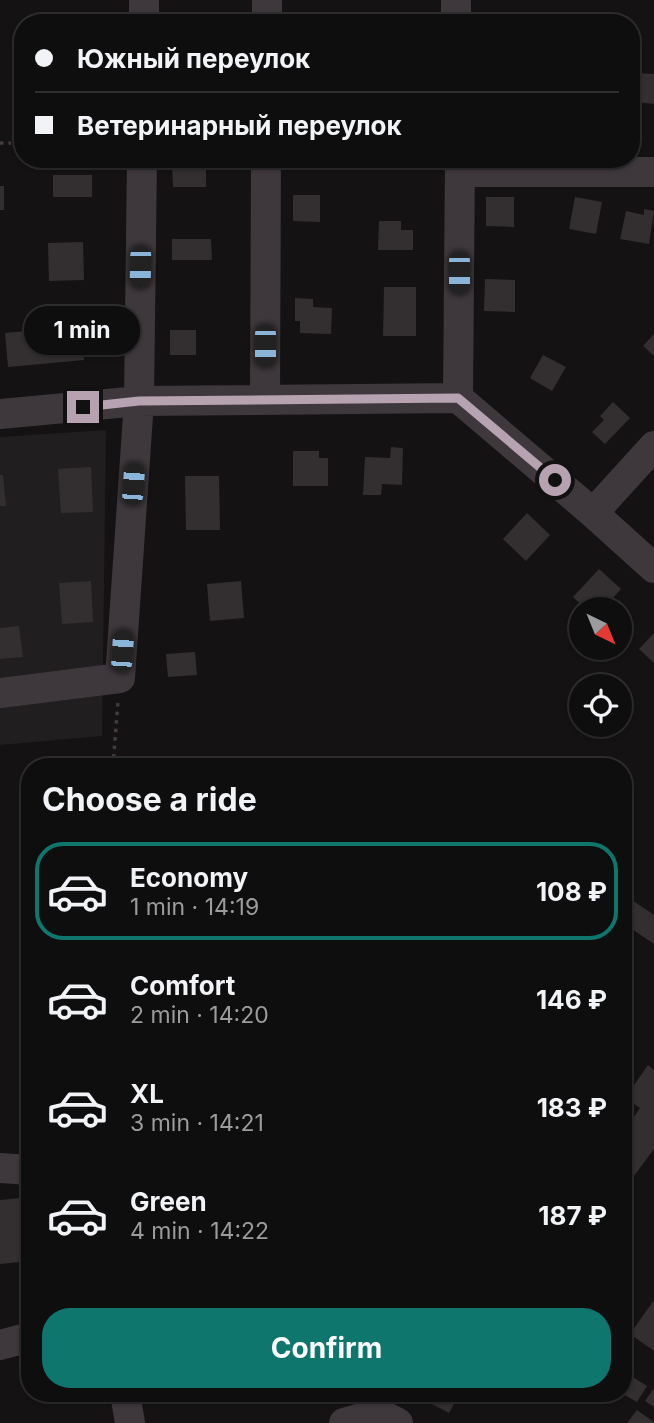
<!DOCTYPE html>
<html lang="en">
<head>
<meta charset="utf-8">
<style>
	:root { --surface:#0f0e0e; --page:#1d1c1c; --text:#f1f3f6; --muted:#9b9c9e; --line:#2f2e2e; --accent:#0f766e }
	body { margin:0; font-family:Inter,sans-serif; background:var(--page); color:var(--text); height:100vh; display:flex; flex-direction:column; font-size:26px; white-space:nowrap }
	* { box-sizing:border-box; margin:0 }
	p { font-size:23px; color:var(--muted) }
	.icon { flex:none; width:38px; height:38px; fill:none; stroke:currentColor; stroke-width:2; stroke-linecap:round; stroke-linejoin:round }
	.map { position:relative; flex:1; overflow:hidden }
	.panel { position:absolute; left:21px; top:758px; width:611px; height:644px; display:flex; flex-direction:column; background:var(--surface); border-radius:28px; box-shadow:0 2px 5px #0004,0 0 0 2px var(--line) }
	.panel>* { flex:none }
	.hud { position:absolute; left:14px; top:14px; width:626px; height:154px; border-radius:28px; box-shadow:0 2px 5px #0004,0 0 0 2px var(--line); display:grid; align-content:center; height:154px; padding:0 21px; background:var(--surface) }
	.needle { width:46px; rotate:137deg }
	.fabs { position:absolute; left:569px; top:597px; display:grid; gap:14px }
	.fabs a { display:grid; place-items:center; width:63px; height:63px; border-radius:50%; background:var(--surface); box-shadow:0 2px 5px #0004,0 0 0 2px var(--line); font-size:35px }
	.end { position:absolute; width:32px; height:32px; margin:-16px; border:9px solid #b6a2b1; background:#111; box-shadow:0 0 0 4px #111 }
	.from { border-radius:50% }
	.bubble { position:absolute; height:49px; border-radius:24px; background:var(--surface); box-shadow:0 2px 5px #0004,0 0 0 2px var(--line); font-size:23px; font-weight:700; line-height:49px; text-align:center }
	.car { position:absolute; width:21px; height:42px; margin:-21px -10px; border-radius:9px; box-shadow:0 0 5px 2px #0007; background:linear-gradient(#222 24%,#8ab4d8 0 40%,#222 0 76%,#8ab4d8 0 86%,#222 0) }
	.hud b { display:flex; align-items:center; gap:24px; height:66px; font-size:26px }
	.hud b+b { border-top:2px solid var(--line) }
	.hud i { width:18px; height:18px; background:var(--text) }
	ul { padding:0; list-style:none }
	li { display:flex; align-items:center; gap:21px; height:98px; margin:0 14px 10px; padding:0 7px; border:4px solid transparent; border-radius:28px }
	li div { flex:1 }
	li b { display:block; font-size:26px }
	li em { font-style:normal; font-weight:700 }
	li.current { border-color:var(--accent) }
	li>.icon { width:63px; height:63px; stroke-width:1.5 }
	h2 { padding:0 21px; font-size:32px; line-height:84px }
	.cta { display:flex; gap:14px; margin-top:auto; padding:14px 21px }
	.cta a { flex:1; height:80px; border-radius:28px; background:var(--accent); color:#fff; font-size:28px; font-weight:700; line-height:80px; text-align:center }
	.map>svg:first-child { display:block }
	.built { fill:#211e1f }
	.building { fill:#332f31 }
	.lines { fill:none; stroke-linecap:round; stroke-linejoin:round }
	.path { stroke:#433b40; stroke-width:3.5; stroke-dasharray:3.5 5; stroke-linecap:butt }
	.minor { stroke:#3e373c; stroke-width:30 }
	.route { stroke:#b6a2b1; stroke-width:9 }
</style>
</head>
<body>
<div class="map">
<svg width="654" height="1423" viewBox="0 0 654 1423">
	<rect width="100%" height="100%" fill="#141213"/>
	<!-- built -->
	<path class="built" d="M106,430L102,736L0,745V437Z"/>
	<!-- building -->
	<path class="building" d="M242,13H262V23H242Z
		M68,15H90V23H68Z
		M638,73L654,74V104L636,102Z
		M388,159H416V168H388Z
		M172,161H206V187H173Z
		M53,175H92V197H53Z
		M0,186H4V210H0Z
		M293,195H320V222L293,221Z
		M486,197H514V227L486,226Z
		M575,197L602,202L596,234L569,229Z
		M644,209L654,211L649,244L620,239L626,211L644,215Z
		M379,221H401V230H413V250H378Z
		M172,239H211L212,260H172Z
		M83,242L84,280L49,281L48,243Z
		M485,279L515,280V312L484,311Z
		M384,287H416V336H383Z
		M295,298L313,299V307L332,308L331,334L300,333V321H295Z
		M81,326L84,360L8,367L5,333Z
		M170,330H196V355H170Z
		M654,334V356L643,346Z
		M543,355L566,367L552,391L530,378Z
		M613,402L630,418L605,444L592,432L604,420L600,416Z
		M391,447L403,448L402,485L382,484L381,495H363L365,457L390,458Z
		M293,451H319V458H328V486H293Z
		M91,467L93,512L61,513L58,469Z
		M0,475H3L6,506H0Z
		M185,476H219L220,530H186Z
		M527,513L550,535L526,561L503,539Z
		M599,569L621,589L603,609H586L573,597Z
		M91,581L93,622L62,624L59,583Z
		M241,581L244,618L210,621L207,584Z
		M19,626L23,657L0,659V628Z
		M654,633V663L639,649Z
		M195,652L197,675L168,677L166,654Z
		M623,894L654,915V944L623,923Z
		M623,1044L630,1049L623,1059Z
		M648,1065L654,1070V1149L631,1180L623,1177V1133L640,1108L625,1098Z
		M30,1197V1261L0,1264V1200Z
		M623,1255L631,1260L623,1273Z
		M654,1300V1351L630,1334Z
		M623,1371L647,1386L637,1402L623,1394Z
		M654,1388V1407L645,1401Z
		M411,1393H460L449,1413Z
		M637,1410L654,1422V1423H627Z"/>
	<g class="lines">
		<!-- path -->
		<path class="path" d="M0,143H11
			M113,766L118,701"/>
		<!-- minor -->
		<path class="minor" d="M456,0V23
			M144,23V0
			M267,23V0
			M460,172H654
			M458,398L593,513L654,568
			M458,398L460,159
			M265,400L266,159
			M0,414L139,401L458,398
			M593,513L654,446
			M0,693L120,678L139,401L142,159
			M0,1168L30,1170
			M0,1345L30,1337
			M125,1393L130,1423
			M344,1423L379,1413L398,1423"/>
	</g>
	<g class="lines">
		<!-- route -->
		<path class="route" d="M83,407L139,401L458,398L555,480"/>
	</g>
</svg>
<div class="fabs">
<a><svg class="needle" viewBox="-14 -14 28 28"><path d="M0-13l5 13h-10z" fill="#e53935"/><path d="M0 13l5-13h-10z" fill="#9b9c9e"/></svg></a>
<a><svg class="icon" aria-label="locate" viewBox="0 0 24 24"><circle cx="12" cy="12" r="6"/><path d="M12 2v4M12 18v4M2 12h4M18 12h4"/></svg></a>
</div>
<i class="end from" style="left:555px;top:480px"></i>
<i class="end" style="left:83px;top:407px"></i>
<div class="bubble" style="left:24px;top:306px;width:116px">1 min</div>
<i class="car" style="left:140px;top:267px;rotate:181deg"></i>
<i class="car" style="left:459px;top:273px;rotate:180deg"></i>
<i class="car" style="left:265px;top:346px;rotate:180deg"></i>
<i class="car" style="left:133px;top:484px;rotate:4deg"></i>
<i class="car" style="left:122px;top:651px;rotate:4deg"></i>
<div class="hud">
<b><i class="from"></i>Южный переулок</b>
<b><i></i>Ветеринарный переулок</b>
</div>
<section class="panel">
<h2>Choose a ride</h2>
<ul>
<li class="current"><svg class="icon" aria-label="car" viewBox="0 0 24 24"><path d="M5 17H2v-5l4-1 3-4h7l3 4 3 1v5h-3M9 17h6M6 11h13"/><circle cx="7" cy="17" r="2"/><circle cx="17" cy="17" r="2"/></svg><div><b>Economy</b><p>1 min · 14:19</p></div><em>108 ₽</em></li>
<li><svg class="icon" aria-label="car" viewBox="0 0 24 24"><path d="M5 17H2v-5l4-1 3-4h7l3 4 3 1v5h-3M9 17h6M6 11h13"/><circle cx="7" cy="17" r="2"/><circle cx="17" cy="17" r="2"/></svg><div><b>Comfort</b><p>2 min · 14:20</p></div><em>146 ₽</em></li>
<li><svg class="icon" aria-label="car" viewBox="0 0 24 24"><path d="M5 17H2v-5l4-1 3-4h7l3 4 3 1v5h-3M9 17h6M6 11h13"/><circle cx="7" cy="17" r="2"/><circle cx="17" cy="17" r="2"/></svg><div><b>XL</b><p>3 min · 14:21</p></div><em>183 ₽</em></li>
<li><svg class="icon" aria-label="car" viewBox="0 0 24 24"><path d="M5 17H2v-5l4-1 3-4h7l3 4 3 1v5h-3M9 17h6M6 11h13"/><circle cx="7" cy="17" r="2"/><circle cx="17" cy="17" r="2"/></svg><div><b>Green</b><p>4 min · 14:22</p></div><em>187 ₽</em></li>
</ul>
<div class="cta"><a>Confirm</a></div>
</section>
</div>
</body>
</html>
